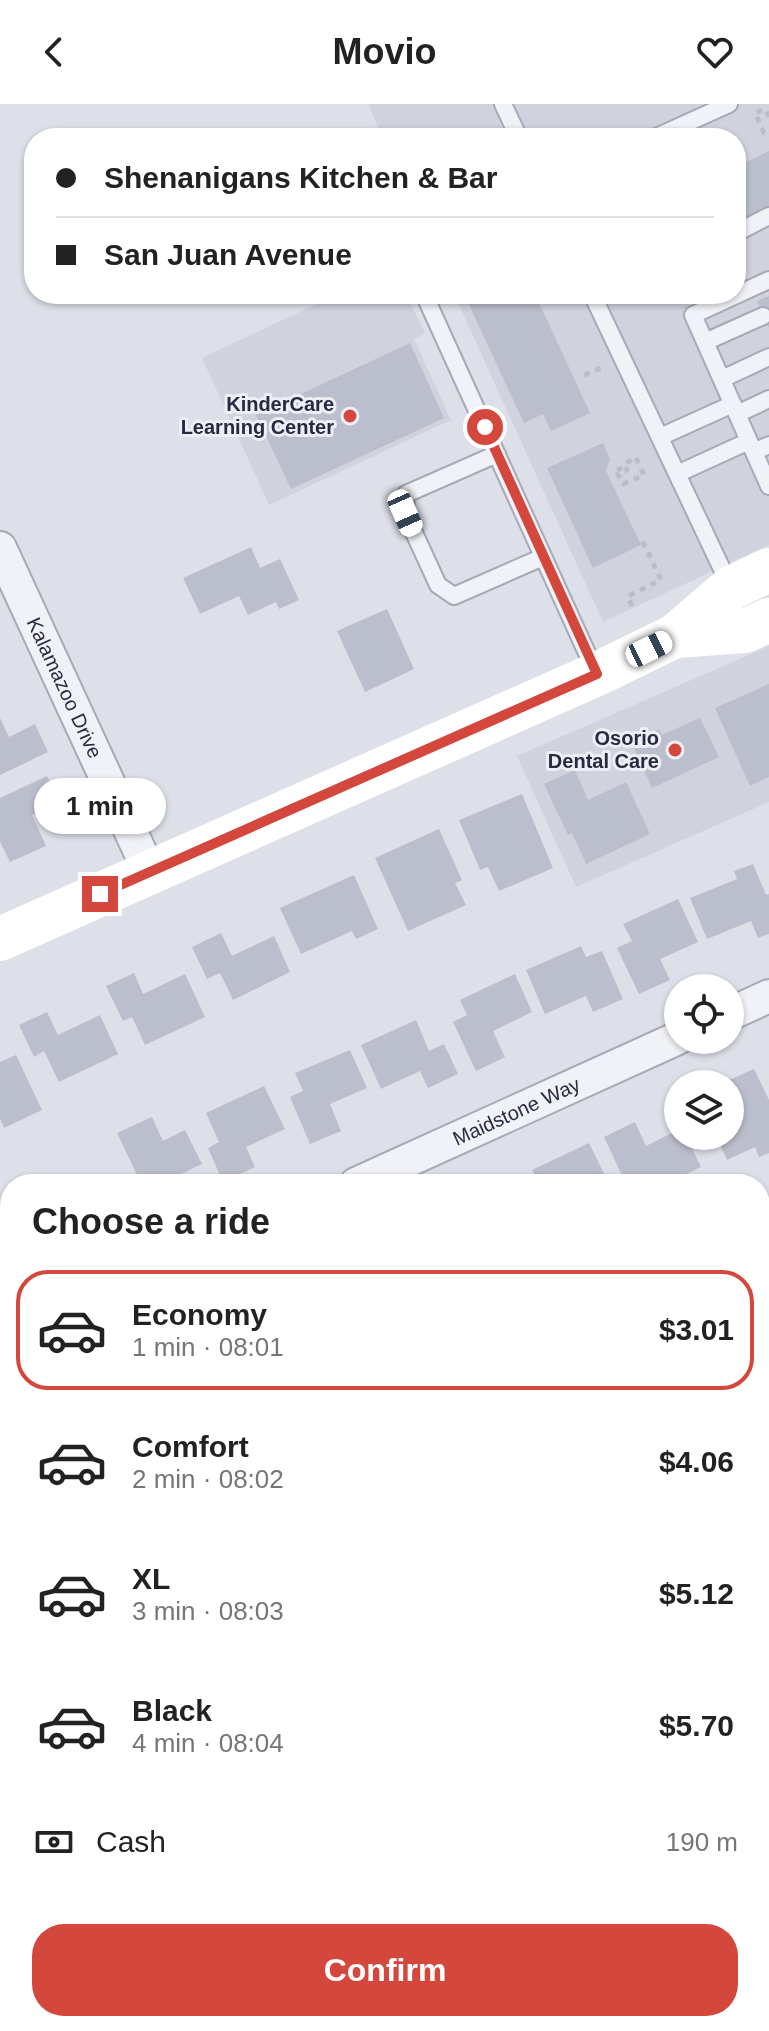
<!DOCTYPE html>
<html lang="en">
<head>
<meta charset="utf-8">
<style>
	:root { --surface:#fff; --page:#f6f6f6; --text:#222; --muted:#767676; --line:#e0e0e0; --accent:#d4473c }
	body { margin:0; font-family:Arial,sans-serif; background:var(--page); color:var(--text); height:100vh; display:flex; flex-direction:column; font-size:30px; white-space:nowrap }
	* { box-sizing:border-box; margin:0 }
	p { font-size:26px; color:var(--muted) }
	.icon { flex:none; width:44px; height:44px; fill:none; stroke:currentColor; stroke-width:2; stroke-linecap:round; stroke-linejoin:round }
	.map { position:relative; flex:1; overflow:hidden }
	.details { position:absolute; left:0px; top:1070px; width:770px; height:858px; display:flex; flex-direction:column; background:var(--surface); border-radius:32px 32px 0 0; box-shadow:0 2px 6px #0004 }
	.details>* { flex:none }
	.top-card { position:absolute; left:24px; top:24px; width:722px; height:176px; border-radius:32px; box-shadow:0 2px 6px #0004; display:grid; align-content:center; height:176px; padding:0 32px; background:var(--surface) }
	.controls { position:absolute; left:664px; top:870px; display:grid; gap:16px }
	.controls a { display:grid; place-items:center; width:80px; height:80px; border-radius:50%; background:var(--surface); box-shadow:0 2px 6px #0004; font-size:40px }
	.end { position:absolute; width:36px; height:36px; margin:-18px; border:10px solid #d4473c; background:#fff; box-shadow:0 0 0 4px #fff }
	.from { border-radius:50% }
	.bubble { position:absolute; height:56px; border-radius:28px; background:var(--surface); box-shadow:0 2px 6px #0004; font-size:26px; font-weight:600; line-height:56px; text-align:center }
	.car { position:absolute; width:24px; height:48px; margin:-24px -12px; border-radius:10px; box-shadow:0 0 6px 2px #0007; background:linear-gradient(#fff 24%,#345 0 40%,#fff 0 76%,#345 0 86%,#fff 0) }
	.top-card b { display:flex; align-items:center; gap:28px; height:76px; font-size:30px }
	.top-card b+b { border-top:2px solid var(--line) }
	.top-card i { width:20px; height:20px; background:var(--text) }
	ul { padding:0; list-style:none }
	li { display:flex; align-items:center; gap:24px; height:120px; margin:0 16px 12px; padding:0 16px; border:4px solid transparent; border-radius:32px }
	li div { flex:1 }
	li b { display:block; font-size:30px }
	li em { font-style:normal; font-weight:600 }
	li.on { border-color:var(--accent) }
	li>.icon { width:72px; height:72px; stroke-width:1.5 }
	h2 { padding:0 32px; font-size:36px; line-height:96px }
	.pay { display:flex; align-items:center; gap:20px; height:88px; padding:0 32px; font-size:30px }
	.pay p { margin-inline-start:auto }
	.action { display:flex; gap:16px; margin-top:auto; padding:16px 32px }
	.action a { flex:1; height:92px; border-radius:32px; background:var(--accent); color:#fff; font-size:32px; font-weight:600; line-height:92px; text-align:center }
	header { display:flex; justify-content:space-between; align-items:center; height:104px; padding:0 32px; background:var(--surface); font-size:36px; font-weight:600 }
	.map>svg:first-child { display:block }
	.built { fill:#d0d2de }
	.building { fill:#bbbecc }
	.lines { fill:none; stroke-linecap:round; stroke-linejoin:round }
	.service-casing { stroke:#a7a9b6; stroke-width:20 }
	.minor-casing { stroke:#a7a9b6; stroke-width:36 }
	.path { stroke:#bcbec7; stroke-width:5; stroke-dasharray:6 6; stroke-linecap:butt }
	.service { stroke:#f1f2f7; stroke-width:16 }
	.minor { stroke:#f1f2f7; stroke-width:32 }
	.secondary { stroke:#fff; stroke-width:44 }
	.route { stroke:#d4473c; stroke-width:10 }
	.poi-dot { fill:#d4473c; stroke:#eeeff6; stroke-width:3 }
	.labels { text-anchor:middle; stroke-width:6; stroke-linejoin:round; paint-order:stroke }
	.poi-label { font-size:20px; font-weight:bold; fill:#272a40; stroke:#eeeff6; text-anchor:end }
	.street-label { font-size:20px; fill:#272a40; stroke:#eeeff6 }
</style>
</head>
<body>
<header><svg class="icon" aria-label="back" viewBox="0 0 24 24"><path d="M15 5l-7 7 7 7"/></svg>Movio<svg class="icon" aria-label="heart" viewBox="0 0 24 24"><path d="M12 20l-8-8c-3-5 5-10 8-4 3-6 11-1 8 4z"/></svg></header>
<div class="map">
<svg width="769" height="1927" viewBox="0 0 769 1927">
	<rect width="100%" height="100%" fill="#dee0e9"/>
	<!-- built -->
	<path class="built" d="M368,0H769V441L603,518L454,190H736V34H383Z
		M338,190H406L425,229L414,235L451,316L269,401L202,254Z
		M769,542V698L576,783L517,652Z
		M10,1723V1918H600L599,1927H0V1735Z"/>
	<!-- building -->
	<path class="building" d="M769,47V108L736,123V63Z
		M464,190H535L590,309L551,327L543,310L524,319Z
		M769,192V224L757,197Z
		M410,239L444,314L291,385L256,311Z
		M603,339L610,355L606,367L641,441L593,464L547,364Z
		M251,443L260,464L280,455L299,496L279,505L276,498L248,511L239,492L200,510L183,474Z
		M387,505L414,565L365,588L337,527Z
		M769,580V673L750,682L715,604Z
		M0,614L9,633L35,620L48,648L0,671Z
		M700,614L719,653L652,684L631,638L659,625L662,631Z
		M575,666L588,696L626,678L650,730L586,760L572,729L568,731L544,680Z
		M47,672L60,699L32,711L46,742L10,758L0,738V694Z
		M522,690L553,764L499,787L488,763L480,766L459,716Z
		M439,725L462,776L455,779L466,801L408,827L375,754Z
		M753,760L766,791L769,790V830L758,834L751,817L707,835L690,794L737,775L734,767Z
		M354,771L378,825L356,835L352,827L301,850L280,804Z
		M678,795L698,838L660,855L670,876L639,890L617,844L632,837L623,820Z
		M221,829L232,852L274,832L290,868L233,896L220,869L207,875L192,843Z
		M581,842L586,853L602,847L623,895L593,908L586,892L545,910L526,866Z
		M134,869L143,890L185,870L205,913L145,941L132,913L123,917L106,882Z
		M515,870L532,908L493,927L505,953L476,967L453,918L467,911L460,896Z
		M47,908L58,931L100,911L118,950L59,978L44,947L34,953L19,921Z
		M416,916L429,947L444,940L458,970L428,984L420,967L381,985L361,941Z
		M350,946L367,984L330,1000L341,1027L310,1040L290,993L303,987L295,969Z
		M16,951L42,1006L4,1024L0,1015V958Z
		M754,965L769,996V1049L759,1053L755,1043L727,1056L716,1032H730V1008L737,1004L730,980H720Z
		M264,982L285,1025L246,1043L255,1063L223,1078L208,1044L219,1038L206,1009Z
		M152,1013L163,1037L185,1026L202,1060L160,1080H135L140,1077L117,1029Z
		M635,1018L646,1042L678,1026V1032H686L701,1063L665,1080H626L604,1033Z
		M589,1039L609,1080H539L532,1066Z
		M111,1070L116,1080H89Z
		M9,1096L10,1098V1173L3,1160L0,1161V1100Z
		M760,1158L766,1172L769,1170V1216L760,1220Z
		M10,1284V1341L0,1345V1289Z
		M10,1392V1418L0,1397Z
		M10,1434V1458L0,1438Z
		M760,1470L769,1471V1503L760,1502Z
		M760,1568L769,1569L766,1602L760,1601Z
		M246,1918H349L345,1927H263Z
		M448,1918H477L473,1927Z
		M506,1918H575L571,1927H515L504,1921Z"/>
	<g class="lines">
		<defs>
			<path id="service" d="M503,0L519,34
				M654,34L729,0
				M736,129L769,112
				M424,190L596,569
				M592,190L730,482
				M763,212L705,238L769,382
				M705,238L693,211L769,176
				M722,275L769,253
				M737,310L769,295
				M660,333L733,300
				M754,348L769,341
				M497,350L406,390L405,409L438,481L454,492L543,453
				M677,370L749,337
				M0,1776L10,1786
				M0,1898L10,1889
				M137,1918L146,1927"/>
			<g id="minor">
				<path id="s1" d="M0,444L149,767"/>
				<path d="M730,910L769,892"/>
				<path id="s2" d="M356,1080L678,934"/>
				<path d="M0,1242L10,1237"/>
				<path d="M760,1293L769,1289"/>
				<path d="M0,1553L10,1567"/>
				<path d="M0,1698L10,1685"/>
			</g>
		</defs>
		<!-- service casing -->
		<use href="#service" class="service-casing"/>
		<!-- minor casing -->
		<use href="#minor" class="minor-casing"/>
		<!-- path -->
		<path class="path" d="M769,13L765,5L755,9L764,29L769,27
			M454,30L455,34
			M584,271L601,264
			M636,354L644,371L623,380L618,370L627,366L624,360Z
			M617,366L626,362
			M632,502L628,492L661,476L640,432"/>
		<!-- service -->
		<use href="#service" class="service"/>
		<!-- minor -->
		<use href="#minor" class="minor"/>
		<!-- secondary -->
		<path class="secondary" d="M675,532L745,527L769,516
			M0,835L597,570L675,532L731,484L769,466"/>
	</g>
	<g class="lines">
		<!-- route -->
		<path class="route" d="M100,790L597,570L485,323"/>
	</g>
	<!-- markers -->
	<g class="poi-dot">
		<circle cx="350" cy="312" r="8"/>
		<circle cx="675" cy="646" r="8"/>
	</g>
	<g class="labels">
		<!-- poi labels -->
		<g class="poi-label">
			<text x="334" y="307">KinderCare<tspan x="334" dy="23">Learning Center</tspan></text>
			<text x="659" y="641">Osorio<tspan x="659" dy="23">Dental Care</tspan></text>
		</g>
		<!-- street labels -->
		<g class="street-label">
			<text dy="7" stroke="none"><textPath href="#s1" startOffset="154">Kalamazoo Drive</textPath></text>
			<text dy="7" stroke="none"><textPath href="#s2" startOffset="176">Maidstone Way</textPath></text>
		</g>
	</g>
</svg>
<div class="controls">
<a><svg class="icon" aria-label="locate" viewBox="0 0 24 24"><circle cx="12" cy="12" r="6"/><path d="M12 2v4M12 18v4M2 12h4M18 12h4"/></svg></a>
<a><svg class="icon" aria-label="layers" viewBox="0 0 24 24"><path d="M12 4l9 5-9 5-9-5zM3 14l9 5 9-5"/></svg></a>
</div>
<i class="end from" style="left:485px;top:323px"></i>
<i class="end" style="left:100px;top:790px"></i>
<div class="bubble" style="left:34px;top:674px;width:132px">1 min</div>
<i class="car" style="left:405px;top:409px;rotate:156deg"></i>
<i class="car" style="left:649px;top:545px;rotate:64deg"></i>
<div class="top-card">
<b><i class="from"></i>Shenanigans Kitchen &amp; Bar</b>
<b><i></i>San Juan Avenue</b>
</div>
<section class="details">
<h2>Choose a ride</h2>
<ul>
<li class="on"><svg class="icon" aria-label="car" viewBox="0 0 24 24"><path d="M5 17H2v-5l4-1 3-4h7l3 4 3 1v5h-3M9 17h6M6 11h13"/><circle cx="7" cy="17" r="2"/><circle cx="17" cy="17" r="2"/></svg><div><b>Economy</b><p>1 min · 08:01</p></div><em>$3.01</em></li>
<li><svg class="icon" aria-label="car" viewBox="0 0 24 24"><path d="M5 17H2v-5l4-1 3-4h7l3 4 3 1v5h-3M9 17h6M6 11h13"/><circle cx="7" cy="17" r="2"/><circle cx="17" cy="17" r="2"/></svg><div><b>Comfort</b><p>2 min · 08:02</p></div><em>$4.06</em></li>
<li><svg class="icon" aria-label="car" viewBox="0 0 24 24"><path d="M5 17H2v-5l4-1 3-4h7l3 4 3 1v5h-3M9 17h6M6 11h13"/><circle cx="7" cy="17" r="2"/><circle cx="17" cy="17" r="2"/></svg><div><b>XL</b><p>3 min · 08:03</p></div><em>$5.12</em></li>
<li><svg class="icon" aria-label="car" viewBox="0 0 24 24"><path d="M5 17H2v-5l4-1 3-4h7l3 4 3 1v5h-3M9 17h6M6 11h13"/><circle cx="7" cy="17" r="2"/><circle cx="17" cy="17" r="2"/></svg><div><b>Black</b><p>4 min · 08:04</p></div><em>$5.70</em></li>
</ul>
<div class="pay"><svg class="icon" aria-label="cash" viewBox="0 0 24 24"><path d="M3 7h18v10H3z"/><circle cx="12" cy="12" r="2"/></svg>Cash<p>190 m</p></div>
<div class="action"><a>Confirm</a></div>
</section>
</div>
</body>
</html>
